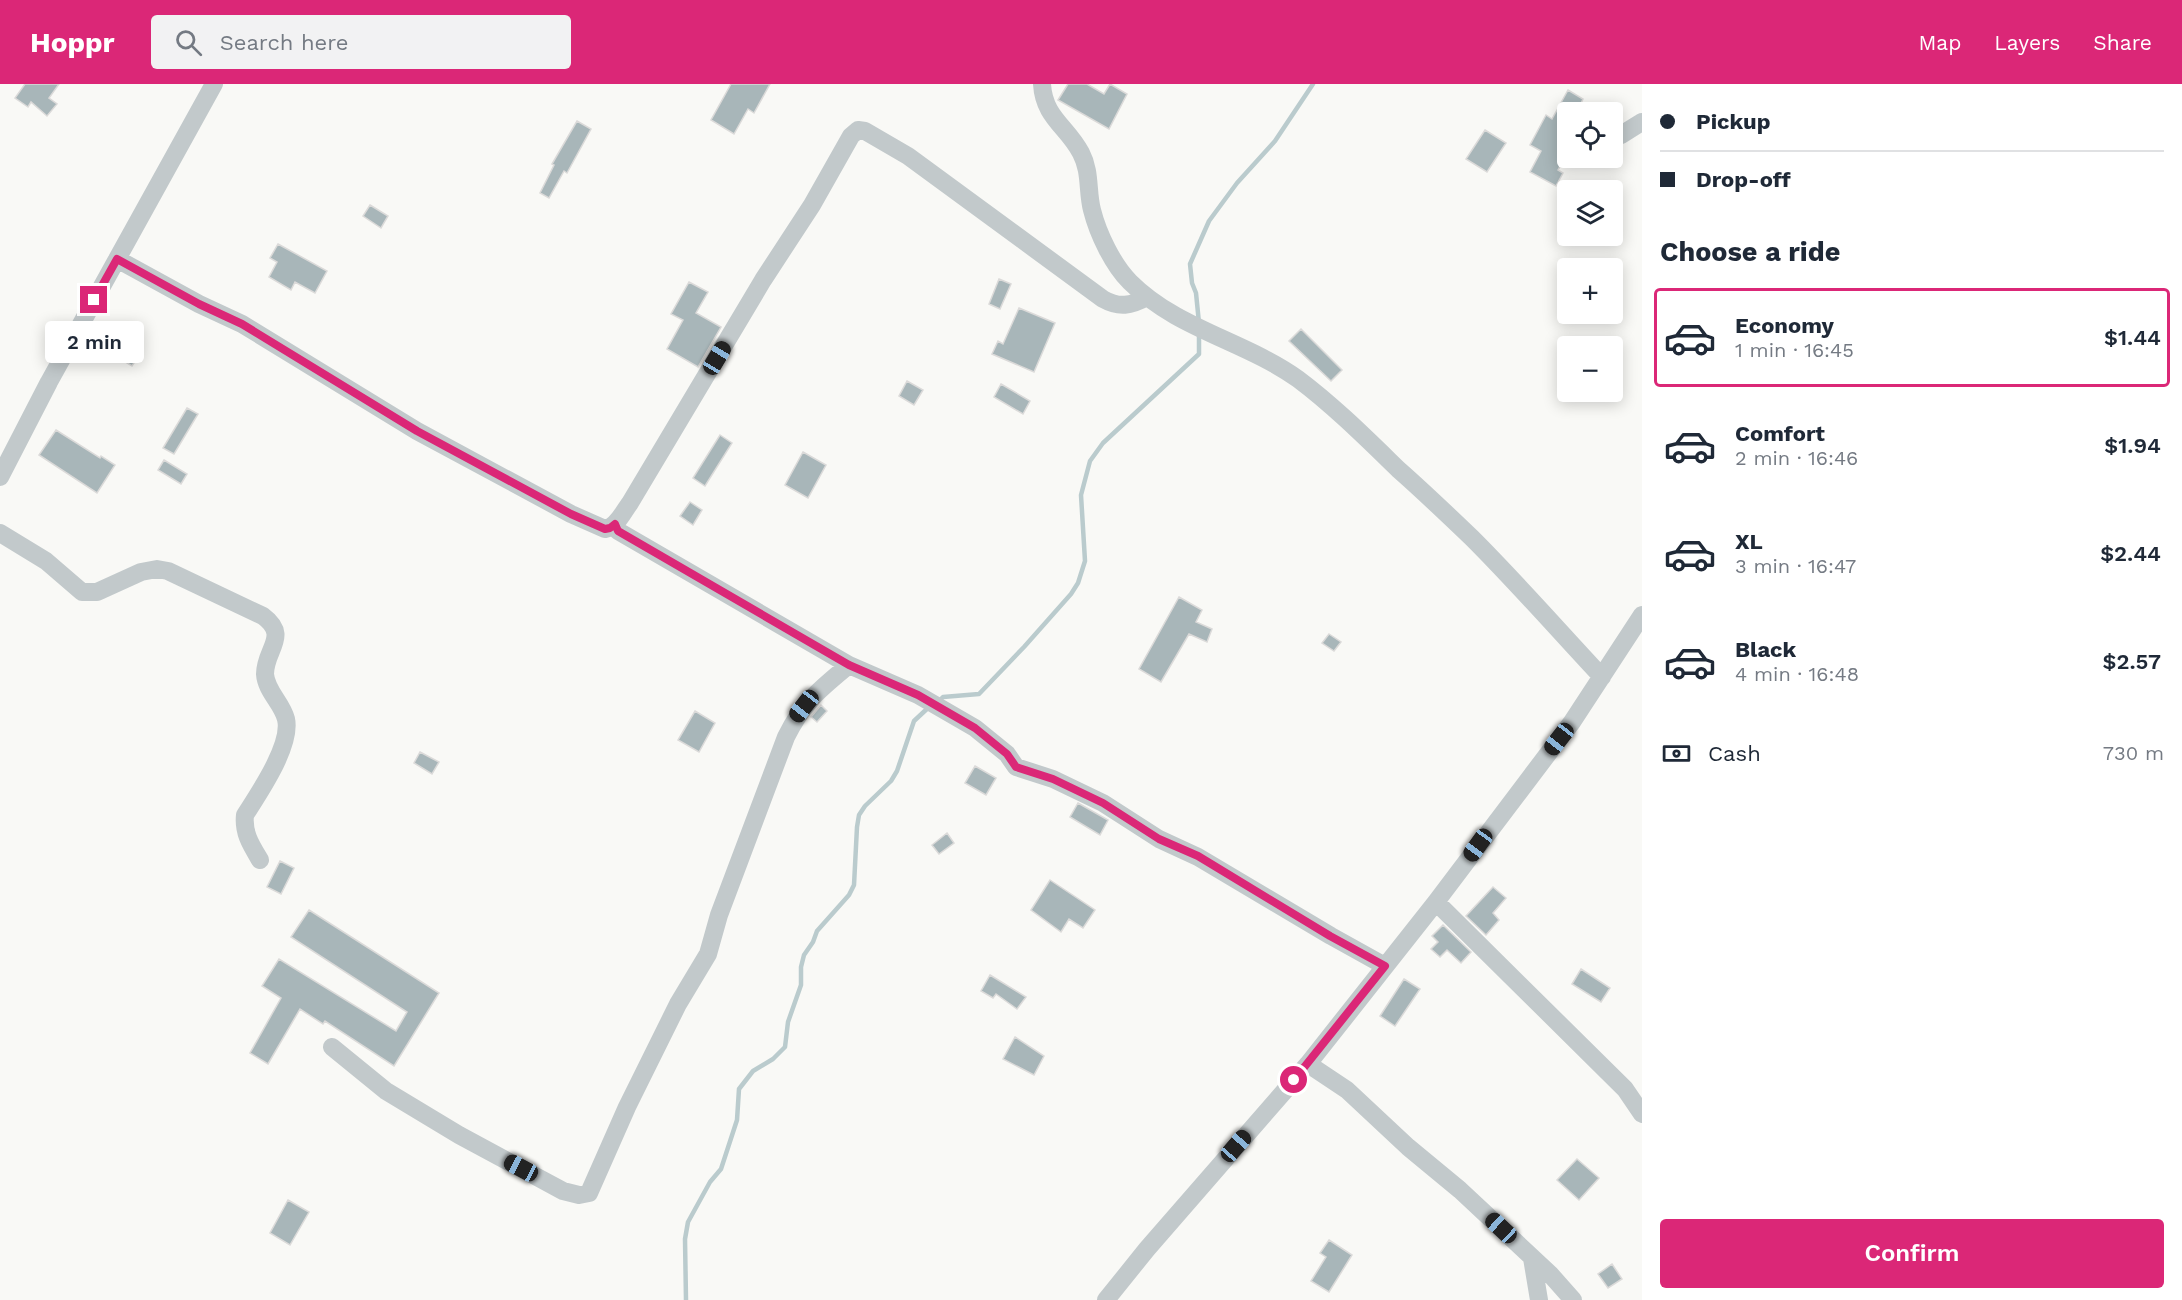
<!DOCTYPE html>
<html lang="en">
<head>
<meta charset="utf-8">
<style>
	:root { --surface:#fff; --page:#f2f2f3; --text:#1f2937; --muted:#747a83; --line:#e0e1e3; --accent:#db2777 }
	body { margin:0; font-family:"Work Sans",sans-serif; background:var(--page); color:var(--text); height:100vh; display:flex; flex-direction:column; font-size:22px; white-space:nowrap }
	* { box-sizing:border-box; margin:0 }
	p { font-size:20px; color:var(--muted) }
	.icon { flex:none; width:33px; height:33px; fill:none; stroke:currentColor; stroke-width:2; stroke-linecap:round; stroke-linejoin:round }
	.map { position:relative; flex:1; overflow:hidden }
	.details { display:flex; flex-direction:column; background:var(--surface); width:540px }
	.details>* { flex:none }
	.top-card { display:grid; align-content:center; height:132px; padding:0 18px; background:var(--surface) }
	.tools { position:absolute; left:1557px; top:18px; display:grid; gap:12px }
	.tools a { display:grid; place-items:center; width:66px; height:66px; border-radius:6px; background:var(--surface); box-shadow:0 3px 15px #0003; font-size:30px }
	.end { position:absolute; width:27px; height:27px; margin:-14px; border:8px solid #db2777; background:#fff; box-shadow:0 0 0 3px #fff }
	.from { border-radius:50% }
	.bubble { position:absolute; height:42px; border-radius:6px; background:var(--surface); box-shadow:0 3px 15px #0003; font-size:20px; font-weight:600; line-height:42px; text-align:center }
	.car { position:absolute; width:18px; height:36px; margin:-18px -9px; border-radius:8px; box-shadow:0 0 4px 2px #0007; background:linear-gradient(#222 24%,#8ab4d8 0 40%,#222 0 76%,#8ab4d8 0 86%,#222 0) }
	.top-card b { display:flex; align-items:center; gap:21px; height:57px; font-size:22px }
	.top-card b+b { border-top:2px solid var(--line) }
	.top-card i { width:15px; height:15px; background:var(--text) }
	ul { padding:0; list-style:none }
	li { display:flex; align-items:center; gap:18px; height:99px; margin:0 12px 9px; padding:0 6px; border:3px solid transparent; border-radius:6px }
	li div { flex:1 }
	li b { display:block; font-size:22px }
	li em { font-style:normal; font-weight:600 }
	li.on { border-color:var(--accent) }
	li>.icon { width:54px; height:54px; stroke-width:1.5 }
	h2 { padding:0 18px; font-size:27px; line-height:72px }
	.pay { display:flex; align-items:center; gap:15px; height:66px; padding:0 18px; font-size:22px }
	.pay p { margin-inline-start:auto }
	.button { display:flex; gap:12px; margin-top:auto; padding:12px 18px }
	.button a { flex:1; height:69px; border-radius:6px; background:var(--accent); color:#fff; font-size:24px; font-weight:600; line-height:69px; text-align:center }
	header { display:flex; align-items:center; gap:36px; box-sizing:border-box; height:84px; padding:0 30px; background:var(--accent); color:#fff }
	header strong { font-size:28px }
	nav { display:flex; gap:33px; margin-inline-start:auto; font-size:21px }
	.search { width:420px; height:54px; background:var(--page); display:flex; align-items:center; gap:15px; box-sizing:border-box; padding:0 21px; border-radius:6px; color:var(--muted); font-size:22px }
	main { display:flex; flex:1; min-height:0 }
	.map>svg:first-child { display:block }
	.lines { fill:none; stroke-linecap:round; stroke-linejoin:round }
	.stream { stroke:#bacbcd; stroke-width:4.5 }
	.building { fill:#a8b6b9; stroke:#dbdad9; stroke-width:1.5 }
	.minor { stroke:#c2c9cb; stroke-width:18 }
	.route { stroke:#db2777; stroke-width:8 }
</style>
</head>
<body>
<header>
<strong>Hoppr</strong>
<div class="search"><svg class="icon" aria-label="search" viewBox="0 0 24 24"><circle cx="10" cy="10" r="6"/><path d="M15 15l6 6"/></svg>Search here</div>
<nav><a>Map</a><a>Layers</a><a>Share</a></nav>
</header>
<main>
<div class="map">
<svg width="1642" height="1216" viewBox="0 0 1642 1216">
	<rect width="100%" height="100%" fill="#f9f9f6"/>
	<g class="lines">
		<!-- stream -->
		<path class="stream" d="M1199,239L1196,209L1192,199L1190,180L1209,137L1237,99L1275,57L1313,0
			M940,616L943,613L979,610L1024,563L1071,510L1078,499L1085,477L1081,411L1090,377L1103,359L1199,270V251
			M686,1216L685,1155L688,1138L710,1098L721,1085L737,1036L739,1005L753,987L773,975L785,963L788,938L801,901V883L804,871L813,858L817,847L849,811L854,801L857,743L859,731L865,722L891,697L897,687L914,637L929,623"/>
	</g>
	<!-- building -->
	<path class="building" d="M25,0H59L49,14L57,20L47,32L31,18L28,23L15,14Z
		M731,0H770L754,29L748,25L734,50L711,36Z
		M1068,0H1087L1104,10L1110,0L1127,10L1109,45L1058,16Z
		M1568,6L1583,15L1577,28H1568V69L1558,86L1563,89L1556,102L1530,88L1541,67L1530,61L1546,31L1552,35Z
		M577,37L591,45L567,89L564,87L549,114L540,109L554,81L552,80Z
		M1485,46L1506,59L1487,88L1466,75Z
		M370,121L388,132L381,144L363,132Z
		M278,160L327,187L315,209L295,198L291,206L269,193L277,178L270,174Z
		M999,195L1011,200L1000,225L989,220Z
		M689,198L708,208L696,229L721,243L698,283L667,265L683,236L671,230Z
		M1019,224L1055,239L1034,288L992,270L998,257L1003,260Z
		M129,238L142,246L132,262L141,268L132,282L109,268Z
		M1301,245L1342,286L1331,297L1289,257Z
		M907,297L923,306L914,321L899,312Z
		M1001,300L1030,317L1023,330L994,313Z
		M187,324L198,330L174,370L163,364Z
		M56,346L100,374L101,372L115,381L97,409L39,371Z
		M720,351L732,359L705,402L693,394Z
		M803,368L826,381L808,414L785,401Z
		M164,376L187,390L181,400L158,386Z
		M690,418L702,426L693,441L680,432Z
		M1179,513L1202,526L1196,538L1212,545L1207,558L1189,550L1161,598L1139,585Z
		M1329,550L1341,558L1334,567L1322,559Z
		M821,621L827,627L817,638L811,633Z
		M695,627L715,639L699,668L678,656Z
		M420,668L439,678L432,690L414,679Z
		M975,682L996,694L986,711L965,699Z
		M1078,719L1108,736L1100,751L1070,733Z
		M947,749L954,759L939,770L932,761Z
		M280,777L294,784L281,810L267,803Z
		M1050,796L1095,826L1083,844L1069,835L1061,848L1031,826Z
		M1493,803L1506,814L1493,829L1499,836L1486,851L1466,832Z
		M309,826L439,909L394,982L325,937L323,940L300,925L268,980L250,969L281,914L262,902L279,875L396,947L407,928L291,853Z
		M1443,841L1471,868L1461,879L1447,866L1440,873L1431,865L1438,858L1432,852Z
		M1581,885L1610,904L1601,918L1572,900Z
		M990,891L1026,913L1017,925L996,910L993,914L981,907Z
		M1404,895L1420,905L1395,942L1380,932Z
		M1015,953L1044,972L1034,991L1003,975Z
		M1577,1075L1599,1094L1579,1116L1557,1096Z
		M288,1116L309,1128L290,1161L270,1149Z
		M1329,1156L1352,1171L1329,1208L1311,1197L1326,1173L1320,1169Z
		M1612,1180L1622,1195L1608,1204L1598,1190Z"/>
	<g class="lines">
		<!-- minor -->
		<path class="minor" d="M1042,0C1044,34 1067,42 1081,69C1091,88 1087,107 1092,126C1098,150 1113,181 1130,198C1177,245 1245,257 1298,295C1334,322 1367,355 1399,386C1424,408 1448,431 1472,454C1517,499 1559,547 1602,593
			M1621,51L1642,38
			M117,175L199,220L242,240L417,347L571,430L605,445C617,443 623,428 630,419L763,196L812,121L851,52L858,46L865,47L908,72L1103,215C1119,224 1131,222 1147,213
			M0,393L49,298L214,0
			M615,440L618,447L849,581L918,611L975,644L1007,670L1016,683L1053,695L1103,719L1159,755L1198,773L1331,852L1385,882
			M0,449L46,477L82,508H97L141,488L157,485L168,487L263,532C290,552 265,565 265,590C266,607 282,619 286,635C292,661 259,709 245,731C243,749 251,761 260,776
			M1436,818L1625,1005L1642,1030
			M332,963L386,1007L459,1051L563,1107L579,1111L589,1109L627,1023L678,920L708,870L719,831L786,653C804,617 819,606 849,581
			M1308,980L1347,1006L1408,1063L1460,1106L1550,1190L1573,1216
			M1532,1174L1539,1216
			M1106,1216L1147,1165L1308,980L1436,818L1572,638L1642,531"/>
	</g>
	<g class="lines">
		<!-- route -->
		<path class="route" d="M94,216L117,175L199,220L242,240L417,347L571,430L605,445L610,444L615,440L618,447L849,581L918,611L975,644L1007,670L1016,683L1053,695L1103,719L1159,755L1198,772L1330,852L1385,882L1294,996"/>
	</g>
</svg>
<div class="tools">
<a><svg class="icon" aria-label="locate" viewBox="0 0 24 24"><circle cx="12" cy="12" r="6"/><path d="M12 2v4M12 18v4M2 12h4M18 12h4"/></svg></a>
<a><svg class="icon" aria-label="layers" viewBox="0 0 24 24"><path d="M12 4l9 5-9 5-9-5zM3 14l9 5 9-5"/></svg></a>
<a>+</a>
<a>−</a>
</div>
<i class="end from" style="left:1294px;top:996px"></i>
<i class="end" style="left:94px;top:216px"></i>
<div class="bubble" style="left:45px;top:237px;width:99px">2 min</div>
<i class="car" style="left:717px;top:274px;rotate:31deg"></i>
<i class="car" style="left:804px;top:622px;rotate:218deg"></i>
<i class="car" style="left:1559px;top:655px;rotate:218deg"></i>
<i class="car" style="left:1478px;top:761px;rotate:216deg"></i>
<i class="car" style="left:1236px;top:1062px;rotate:41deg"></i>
<i class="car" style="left:521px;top:1084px;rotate:298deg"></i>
<i class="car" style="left:1501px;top:1144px;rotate:313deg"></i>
</div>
<section class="details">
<div class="top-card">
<b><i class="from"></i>Pickup</b>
<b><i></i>Drop-off</b>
</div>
<h2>Choose a ride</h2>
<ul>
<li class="on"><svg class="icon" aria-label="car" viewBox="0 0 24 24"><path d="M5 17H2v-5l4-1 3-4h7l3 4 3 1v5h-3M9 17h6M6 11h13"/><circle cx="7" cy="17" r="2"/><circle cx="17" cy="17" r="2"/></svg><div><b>Economy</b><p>1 min · 16:45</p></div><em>$1.44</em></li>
<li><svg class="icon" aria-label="car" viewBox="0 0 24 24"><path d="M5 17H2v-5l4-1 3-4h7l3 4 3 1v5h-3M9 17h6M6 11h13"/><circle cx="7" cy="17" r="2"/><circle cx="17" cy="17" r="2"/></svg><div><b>Comfort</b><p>2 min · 16:46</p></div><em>$1.94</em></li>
<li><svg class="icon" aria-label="car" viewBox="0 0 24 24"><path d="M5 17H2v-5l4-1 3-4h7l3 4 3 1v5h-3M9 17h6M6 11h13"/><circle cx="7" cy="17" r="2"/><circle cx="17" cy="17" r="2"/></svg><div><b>XL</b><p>3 min · 16:47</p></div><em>$2.44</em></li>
<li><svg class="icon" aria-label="car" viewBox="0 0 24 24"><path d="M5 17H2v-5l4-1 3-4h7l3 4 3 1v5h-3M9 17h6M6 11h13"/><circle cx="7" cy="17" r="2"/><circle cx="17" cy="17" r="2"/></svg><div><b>Black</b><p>4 min · 16:48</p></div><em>$2.57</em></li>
</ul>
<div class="pay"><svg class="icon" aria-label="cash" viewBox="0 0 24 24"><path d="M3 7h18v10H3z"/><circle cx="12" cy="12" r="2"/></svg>Cash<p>730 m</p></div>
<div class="button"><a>Confirm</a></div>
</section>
</main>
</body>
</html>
